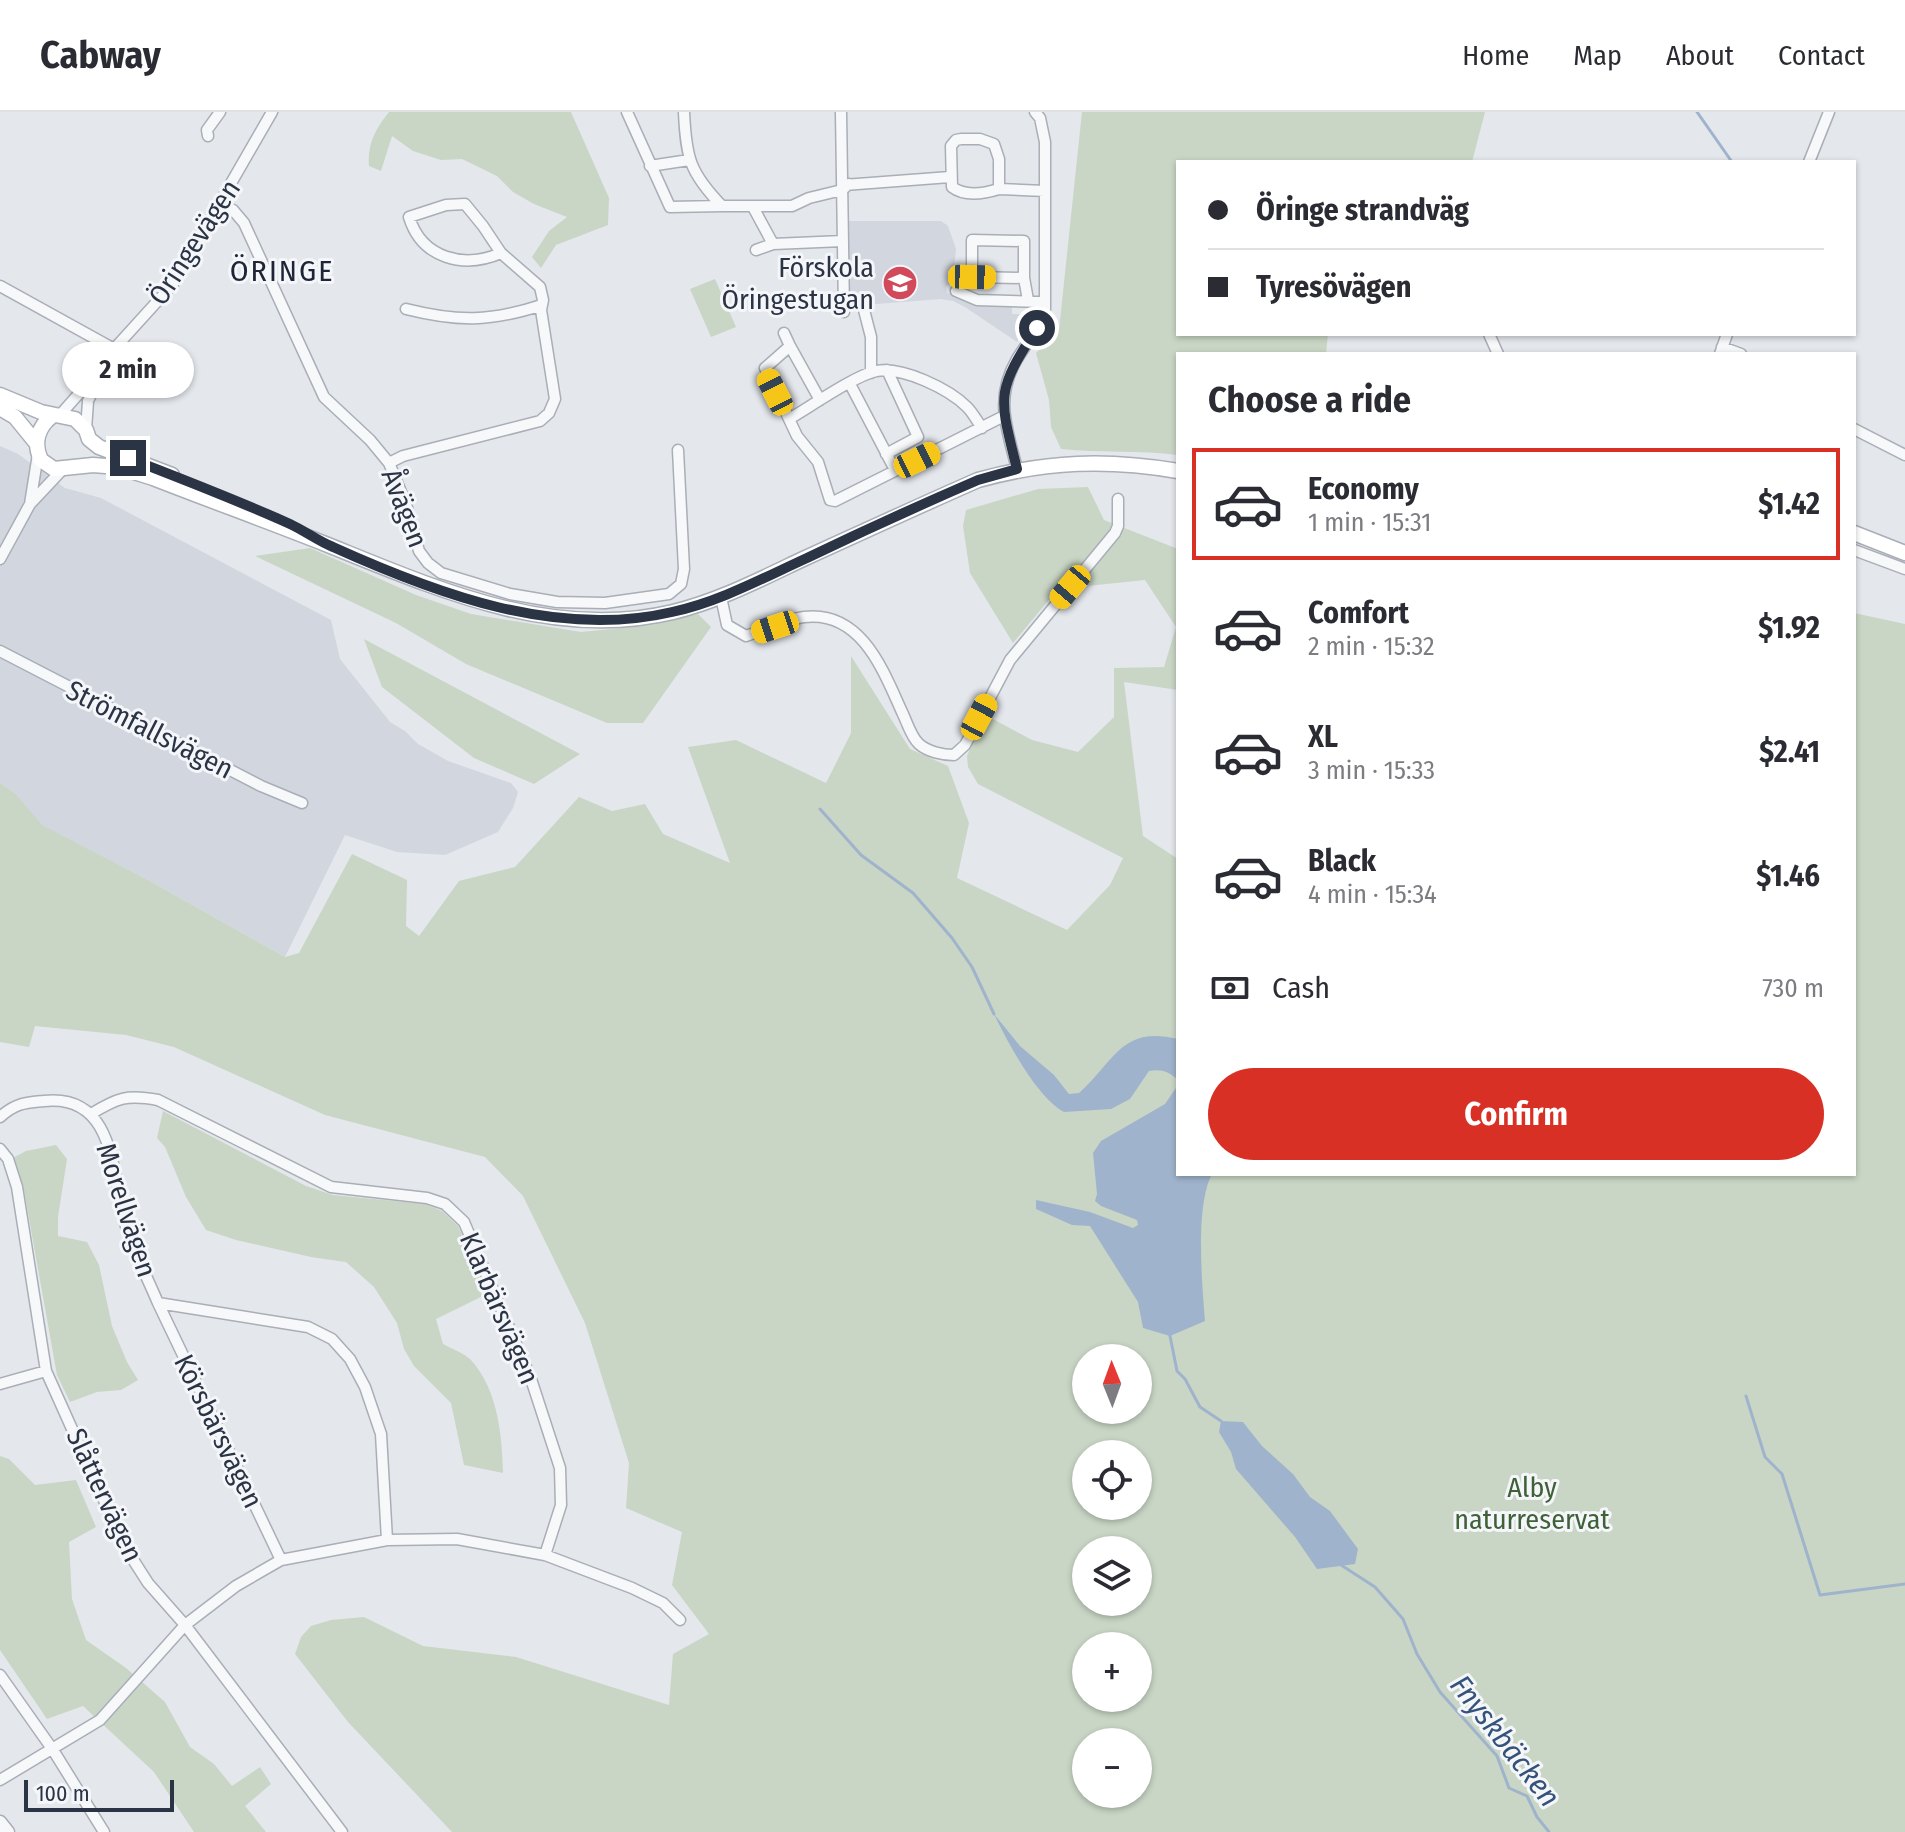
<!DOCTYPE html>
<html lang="en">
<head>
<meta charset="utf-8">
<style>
	:root { --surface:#fff; --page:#f7f7f7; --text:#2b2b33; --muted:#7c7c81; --line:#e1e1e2; --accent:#d93025 }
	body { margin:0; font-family:"Fira Sans Condensed",sans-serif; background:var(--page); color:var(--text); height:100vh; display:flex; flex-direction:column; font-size:30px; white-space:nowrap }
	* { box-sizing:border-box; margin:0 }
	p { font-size:26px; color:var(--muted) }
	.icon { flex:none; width:44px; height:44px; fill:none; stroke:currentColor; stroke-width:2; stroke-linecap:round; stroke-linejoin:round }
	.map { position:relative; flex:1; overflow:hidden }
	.panel { position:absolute; left:1176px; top:240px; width:680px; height:824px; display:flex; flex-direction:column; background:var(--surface); border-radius:0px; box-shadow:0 2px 6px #0004 }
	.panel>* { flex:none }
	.guide { position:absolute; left:1176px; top:48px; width:680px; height:176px; border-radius:0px; box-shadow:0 2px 6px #0004; display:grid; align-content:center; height:176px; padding:0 32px; background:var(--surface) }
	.needle { width:52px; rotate:359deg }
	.buttons { position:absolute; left:1072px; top:1232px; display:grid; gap:16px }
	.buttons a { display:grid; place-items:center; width:80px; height:80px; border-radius:50%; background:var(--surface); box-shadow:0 2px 6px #0004; font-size:40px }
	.scale { position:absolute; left:24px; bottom:20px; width:150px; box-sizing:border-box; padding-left:8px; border:4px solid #2b3445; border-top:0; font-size:22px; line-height:28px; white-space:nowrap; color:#2b3445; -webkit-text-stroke:6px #f4f6f9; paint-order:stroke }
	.end { position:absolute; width:36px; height:36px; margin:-18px; border:10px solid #2b3445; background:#fff; box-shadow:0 0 0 4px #fff }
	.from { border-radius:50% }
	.bubble { position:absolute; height:56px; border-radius:28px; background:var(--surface); box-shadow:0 2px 6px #0004; font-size:26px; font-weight:700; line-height:56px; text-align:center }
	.car { position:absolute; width:24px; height:48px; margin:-24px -12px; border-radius:10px; box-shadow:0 0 6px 2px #0007; background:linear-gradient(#f5c518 24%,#345 0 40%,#f5c518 0 76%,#345 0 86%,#f5c518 0) }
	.guide b { display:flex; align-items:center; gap:28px; height:76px; font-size:30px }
	.guide b+b { border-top:2px solid var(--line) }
	.guide i { width:20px; height:20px; background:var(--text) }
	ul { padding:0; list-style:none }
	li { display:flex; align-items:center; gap:24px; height:112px; margin:0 16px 12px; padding:0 16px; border:4px solid transparent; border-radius:0px }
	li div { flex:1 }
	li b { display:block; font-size:30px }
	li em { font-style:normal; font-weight:700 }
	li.on { border-color:var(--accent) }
	li>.icon { width:72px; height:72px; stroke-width:1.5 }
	h2 { padding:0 32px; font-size:36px; line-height:96px }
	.pay { display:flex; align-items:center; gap:20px; height:88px; padding:0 32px; font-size:30px }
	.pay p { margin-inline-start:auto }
	.button { display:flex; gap:16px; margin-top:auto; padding:16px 32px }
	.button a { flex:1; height:92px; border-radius:48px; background:var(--accent); color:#fff; font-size:32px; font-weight:700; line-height:92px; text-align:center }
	header { display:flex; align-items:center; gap:48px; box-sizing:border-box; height:112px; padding:0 40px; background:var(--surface); border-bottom:2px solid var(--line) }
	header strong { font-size:38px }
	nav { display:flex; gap:44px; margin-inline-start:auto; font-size:28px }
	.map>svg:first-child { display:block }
	.built { fill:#d2d6de }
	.green { fill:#c9d6c5; fill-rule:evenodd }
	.water { fill:#9fb4cc }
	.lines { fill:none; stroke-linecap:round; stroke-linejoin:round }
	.stream { stroke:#9fb4cc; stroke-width:3 }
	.minor-casing { stroke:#a9aeb7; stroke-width:13 }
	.tertiary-casing { stroke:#a9aeb7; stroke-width:15 }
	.secondary-casing { stroke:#a9aeb7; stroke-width:17 }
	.minor { stroke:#f7f8fa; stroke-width:10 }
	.tertiary { stroke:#f7f8fa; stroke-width:12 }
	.secondary { stroke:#fff; stroke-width:14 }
	.route { stroke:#2b3445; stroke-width:10 }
	.labels { text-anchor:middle; stroke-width:6; stroke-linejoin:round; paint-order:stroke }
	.street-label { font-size:28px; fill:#2b3445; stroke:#f4f6f9 }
	.poi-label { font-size:28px; fill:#2b3445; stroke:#f4f6f9; text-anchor:end }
	.park-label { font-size:28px; fill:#3f6138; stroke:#f4f6f9 }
	.neighbourhood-label { font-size:30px; letter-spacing:2px; fill:#1d2536; stroke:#f4f6f9 }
	.water-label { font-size:30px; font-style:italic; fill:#34527a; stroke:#f4f6f9 }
</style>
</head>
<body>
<header>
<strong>Cabway</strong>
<nav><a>Home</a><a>Map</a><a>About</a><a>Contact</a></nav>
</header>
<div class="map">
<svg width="1905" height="1720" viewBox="0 0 1905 1720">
	<rect width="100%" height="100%" fill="#e4e7ec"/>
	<!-- built -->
	<path class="built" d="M848,109H941L948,114L956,137L954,156L950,163L951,170L946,175L947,181L1012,193V202H1036L1017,230L965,195L953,189L941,187L850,194Z
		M0,334L18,342L65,376L101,386L331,508L340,547L390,610L405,619L418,632L448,649L511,671L518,680L513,696L498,720L445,743L397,740L345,723L285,845L146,767L41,713L16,682L0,671Z"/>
	<!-- green -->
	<path class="green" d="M389,0H571L609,86L608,113L556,133L541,156L532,145L549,119L567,105L534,92L513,80L497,64L462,47L441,48L413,39L392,24L381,59L369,54C367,32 376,16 389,0Z
		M1082,0H1485L1472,50H1178V222H1328L1326,242H1178V343C1139,338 1100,341 1061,337L1051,315L1049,288L1036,241L1059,218Z
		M715,167L736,215L711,225L690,177Z
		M1088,375L1104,408L1178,437V578L1124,570L1143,724L1178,747V1062H1854V501L1905,512V1720H452L348,1610L295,1542L301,1525L311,1514L331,1508L364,1505L423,1534L516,1545L669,1593L673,1542L709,1522L672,1473L682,1420L626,1396L629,1351L585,1211L523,1084L485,1045L325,1003L174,935L126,923L35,914L29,935L0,930V671L16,682L42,713L146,767L285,845L299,841L352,742L407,768L406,814L419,824L459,769L515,755L579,685L612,699L645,692L663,722L730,751L688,635L736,628L826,671L851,621V544L910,637L948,654L969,711L957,766L1067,818L1110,773L1123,746L978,672L968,655L967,644L979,614L991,606L1032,628L1078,640L1114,605V556L1164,555L1176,515L1145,468L1058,477L1013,531L970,461L963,414L966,398L1038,377ZM1086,1246H1138V1298H1086ZM1086,1342H1138V1394H1086ZM1086,1438H1138V1490H1086ZM1086,1534H1138V1586H1086ZM1086,1630H1138V1682H1086Z
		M310,436L416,483L471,502L581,520L653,513L698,502L711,515L643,611H607L466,552L396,511L255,444Z
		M364,527L580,642L534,672L474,646L382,575Z
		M163,999L306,1074L333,1083L425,1092L442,1099L458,1114L489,1181L436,1207L443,1232C452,1237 464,1241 471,1248C498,1278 502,1323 503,1361L464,1353L451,1291L414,1254L404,1237L397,1211L374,1175L346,1150L311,1145L236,1128L206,1118L186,1085L165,1035L157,1026Z
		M56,1033L67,1047L58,1105V1124L87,1130L99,1153L112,1214L127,1250L138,1268L121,1278L97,1280L70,1290L57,1263L23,1073L13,1046L26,1039Z
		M0,1344L9,1347L35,1373L76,1368L96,1415L69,1430L72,1487L86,1528L126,1556L165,1590L190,1635L214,1652L232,1674L260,1655L271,1672L245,1694L266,1720H194L154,1660L83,1594L47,1607L0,1538Z"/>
	<!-- water -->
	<path class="water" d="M994,902L1020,934L1054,963L1069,982L1079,981C1114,950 1121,913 1178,927V968C1168,959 1161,957 1149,959L1130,987L1111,997L1064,1000C1037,986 1007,929 994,902Z
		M1178,973V1062H1212C1195,1094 1202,1171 1205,1209L1170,1224L1143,1216L1138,1190L1090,1114L1072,1113L1036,1097V1088L1090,1100L1133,1116L1138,1113L1137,1108L1101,1094L1095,1089L1097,1082L1093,1041L1101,1029L1165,992Z
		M1221,1309L1243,1310L1262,1334L1293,1362L1310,1385L1330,1399L1358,1437L1355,1452L1317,1457L1295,1425L1236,1357L1231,1340L1219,1320Z"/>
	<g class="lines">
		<!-- stream -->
		<path class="stream" d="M1697,0L1732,50
			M820,697L861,743L913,781L952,826L972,855L994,902
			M1170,1224L1177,1259L1185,1267L1200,1295L1221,1309
			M1746,1284L1765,1345L1782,1362L1820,1483L1905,1472
			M1341,1453L1375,1475L1403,1507L1417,1542L1440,1580L1497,1644L1509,1676L1527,1684L1537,1705L1549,1720"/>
		<defs>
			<path id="minor" d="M627,0L670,95L722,94
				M684,0C686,46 690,61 722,94H792L809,86L842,78L849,72
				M841,0L844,200
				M208,24L207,18L220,0
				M961,27H980L994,32L999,47V77C983,82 965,85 952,75L951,34L956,28Z
				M1809,50L1829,0
				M650,54L689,48
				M844,73L950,65
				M999,77L1045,79
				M220,93L233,98L244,111L324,285L370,328L389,351L406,392L419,439L428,451L441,461L510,482L557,490L605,491L669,482L681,472L684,457L678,338
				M753,95L773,132
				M756,138L773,132L843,129
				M1024,166V129L972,128V165L1024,166L1028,188
				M0,174L114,237
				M956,179L977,188L1045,190
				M406,197C458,210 490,210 542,193
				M864,198L871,225V261
				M784,221L790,234
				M1489,222L1498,242
				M1722,235L1741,242
				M1720,242L1727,222
				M850,272L895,358
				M60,303L98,260
				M789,307L765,256L790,234L820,288
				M982,316C977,309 973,301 967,295C949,277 902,254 876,259C854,264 810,295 789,307L797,324L818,350L830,388L835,389L1004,304
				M1854,317L1905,343
				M86,318L88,289L105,252L114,237L173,172L272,0
				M886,342L918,325L887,258
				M389,351L403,344L540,309L549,301L555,287L541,198L543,188L540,175L501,141L483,114L465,92L446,93L409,105C422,147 464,157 501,141
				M1017,357C1007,316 994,287 1017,247C1027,231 1039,216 1045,197V30L1040,6L1035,0
				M30,392L38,342
				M1854,438L1905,457
				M0,447L30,392L62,358
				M721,485L727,513L746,524C764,518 785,508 804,505C861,498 883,558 902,600C907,610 911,625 919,632C928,640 943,643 954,643L965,633L1010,548L1115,421L1118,414V387
				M0,539L261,674L302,691
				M91,1002C117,986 127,982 158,988L331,1075L427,1086L445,1092L464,1110L531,1267L560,1356L561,1393L545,1443
				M0,1005C16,991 24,991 44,989C116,981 112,1064 125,1111C133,1138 147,1165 158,1191L308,1215L332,1227L350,1247L365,1275L381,1322L387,1428
				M0,1037L8,1047L17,1075L46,1259L125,1435L148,1471L185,1513L342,1720
				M158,1191L281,1448
				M0,1272L46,1259
				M0,1563L53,1638L104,1720
				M0,1668L100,1608L185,1513L236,1474L281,1448L387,1428L457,1427L545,1443L632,1476L663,1491L680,1508"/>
			<path id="tertiary" d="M0,1710L8,1720"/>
			<path id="secondary" d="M0,283L41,300L75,307L86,318L89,327L99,335L172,363
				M0,296L15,305L37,332
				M52,304C38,315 33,331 41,348L54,357L93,353L118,355L153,366C212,389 270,410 328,433C437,477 553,529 673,500C718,489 759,468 801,448C860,421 919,394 978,368C1047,349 1107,347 1178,359
				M1854,421L1905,441"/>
		</defs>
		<!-- minor casing -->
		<use href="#minor" class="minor-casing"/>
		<!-- tertiary casing -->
		<use href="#tertiary" class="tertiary-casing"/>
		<!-- secondary casing -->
		<use href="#secondary" class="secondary-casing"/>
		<!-- minor -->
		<use href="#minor" class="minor"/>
		<!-- tertiary -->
		<use href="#tertiary" class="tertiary"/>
		<!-- secondary -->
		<use href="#secondary" class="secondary"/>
	</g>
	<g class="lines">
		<!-- route -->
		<path class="route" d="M128,346C182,367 237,388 290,412C305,419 318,429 333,435C437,482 557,527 672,500C719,490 763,466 807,446C863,419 920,393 978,368L1017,357C999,284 995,281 1037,216"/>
	</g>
	<!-- icons -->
	<defs>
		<symbol id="school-disc" viewBox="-11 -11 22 22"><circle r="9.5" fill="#d1495b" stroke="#f4f6f9"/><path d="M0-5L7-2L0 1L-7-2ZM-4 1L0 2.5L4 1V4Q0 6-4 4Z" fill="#fff"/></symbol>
	</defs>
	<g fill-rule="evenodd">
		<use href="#school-disc" x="880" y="151" width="40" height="40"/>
	</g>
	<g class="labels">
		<!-- street labels -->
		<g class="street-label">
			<text transform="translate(194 130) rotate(-57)" y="10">Öringevägen</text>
			<text transform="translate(405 396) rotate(69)" y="10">Åvägen</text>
			<text transform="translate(150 617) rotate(27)" y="10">Strömfallsvägen</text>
			<text transform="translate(127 1098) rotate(72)" y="10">Morellvägen</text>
			<text transform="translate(500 1196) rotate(67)" y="10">Klarbärsvägen</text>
			<text transform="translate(219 1319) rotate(64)" y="10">Körsbärsvägen</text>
			<text transform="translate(105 1383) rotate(65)" y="10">Slåttervägen</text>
		</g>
		<!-- poi labels -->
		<g class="poi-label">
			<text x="874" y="165">Förskola<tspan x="874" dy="32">Öringestugan</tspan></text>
		</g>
		<!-- park labels -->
		<g class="park-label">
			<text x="1532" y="1385">Alby<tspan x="1532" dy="32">naturreservat</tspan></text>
		</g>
		<!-- neighbourhood labels -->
		<g class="neighbourhood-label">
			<text x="282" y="169">ÖRINGE</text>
		</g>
		<!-- water labels -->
		<g class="water-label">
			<text transform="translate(1505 1629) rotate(52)" y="10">Fnyskbäcken</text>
		</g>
	</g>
</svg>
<div class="buttons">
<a><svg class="needle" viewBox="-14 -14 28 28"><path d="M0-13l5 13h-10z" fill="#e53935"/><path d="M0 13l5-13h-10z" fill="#7c7c81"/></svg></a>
<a><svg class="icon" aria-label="locate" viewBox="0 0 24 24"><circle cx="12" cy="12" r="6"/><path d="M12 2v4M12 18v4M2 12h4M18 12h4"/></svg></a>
<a><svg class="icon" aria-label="layers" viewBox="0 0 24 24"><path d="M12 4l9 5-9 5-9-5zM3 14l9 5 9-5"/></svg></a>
<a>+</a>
<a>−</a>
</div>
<div class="scale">100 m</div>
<i class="end from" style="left:1037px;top:216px"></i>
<i class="end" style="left:128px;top:346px"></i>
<div class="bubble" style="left:62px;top:230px;width:132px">2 min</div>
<i class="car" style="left:972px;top:165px;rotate:91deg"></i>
<i class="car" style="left:775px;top:280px;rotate:333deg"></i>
<i class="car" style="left:917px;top:348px;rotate:64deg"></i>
<i class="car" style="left:1070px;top:475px;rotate:220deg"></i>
<i class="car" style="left:775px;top:515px;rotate:252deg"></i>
<i class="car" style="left:979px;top:605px;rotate:28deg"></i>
<div class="guide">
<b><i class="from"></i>Öringe strandväg</b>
<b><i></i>Tyresövägen</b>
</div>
<section class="panel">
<h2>Choose a ride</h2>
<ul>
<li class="on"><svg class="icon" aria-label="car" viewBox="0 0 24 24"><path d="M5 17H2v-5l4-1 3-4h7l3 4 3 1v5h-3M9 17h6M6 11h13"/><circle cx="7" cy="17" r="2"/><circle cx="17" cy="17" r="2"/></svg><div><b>Economy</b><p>1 min · 15:31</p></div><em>$1.42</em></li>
<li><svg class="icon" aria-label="car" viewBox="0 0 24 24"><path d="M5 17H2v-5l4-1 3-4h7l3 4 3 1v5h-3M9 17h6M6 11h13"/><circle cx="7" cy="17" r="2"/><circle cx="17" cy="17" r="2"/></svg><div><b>Comfort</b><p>2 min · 15:32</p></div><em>$1.92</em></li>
<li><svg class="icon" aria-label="car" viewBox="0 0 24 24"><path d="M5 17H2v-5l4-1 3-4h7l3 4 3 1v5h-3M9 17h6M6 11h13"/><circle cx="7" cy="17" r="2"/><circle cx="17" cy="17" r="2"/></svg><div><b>XL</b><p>3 min · 15:33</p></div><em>$2.41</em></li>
<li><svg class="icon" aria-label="car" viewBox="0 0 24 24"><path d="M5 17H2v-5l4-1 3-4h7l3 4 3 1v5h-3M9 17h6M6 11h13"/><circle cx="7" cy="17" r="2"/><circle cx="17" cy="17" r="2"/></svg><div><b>Black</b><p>4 min · 15:34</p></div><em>$1.46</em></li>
</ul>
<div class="pay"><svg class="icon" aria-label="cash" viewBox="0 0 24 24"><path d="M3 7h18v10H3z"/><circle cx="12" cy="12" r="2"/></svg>Cash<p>730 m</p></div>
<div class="button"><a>Confirm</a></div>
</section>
</div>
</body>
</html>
